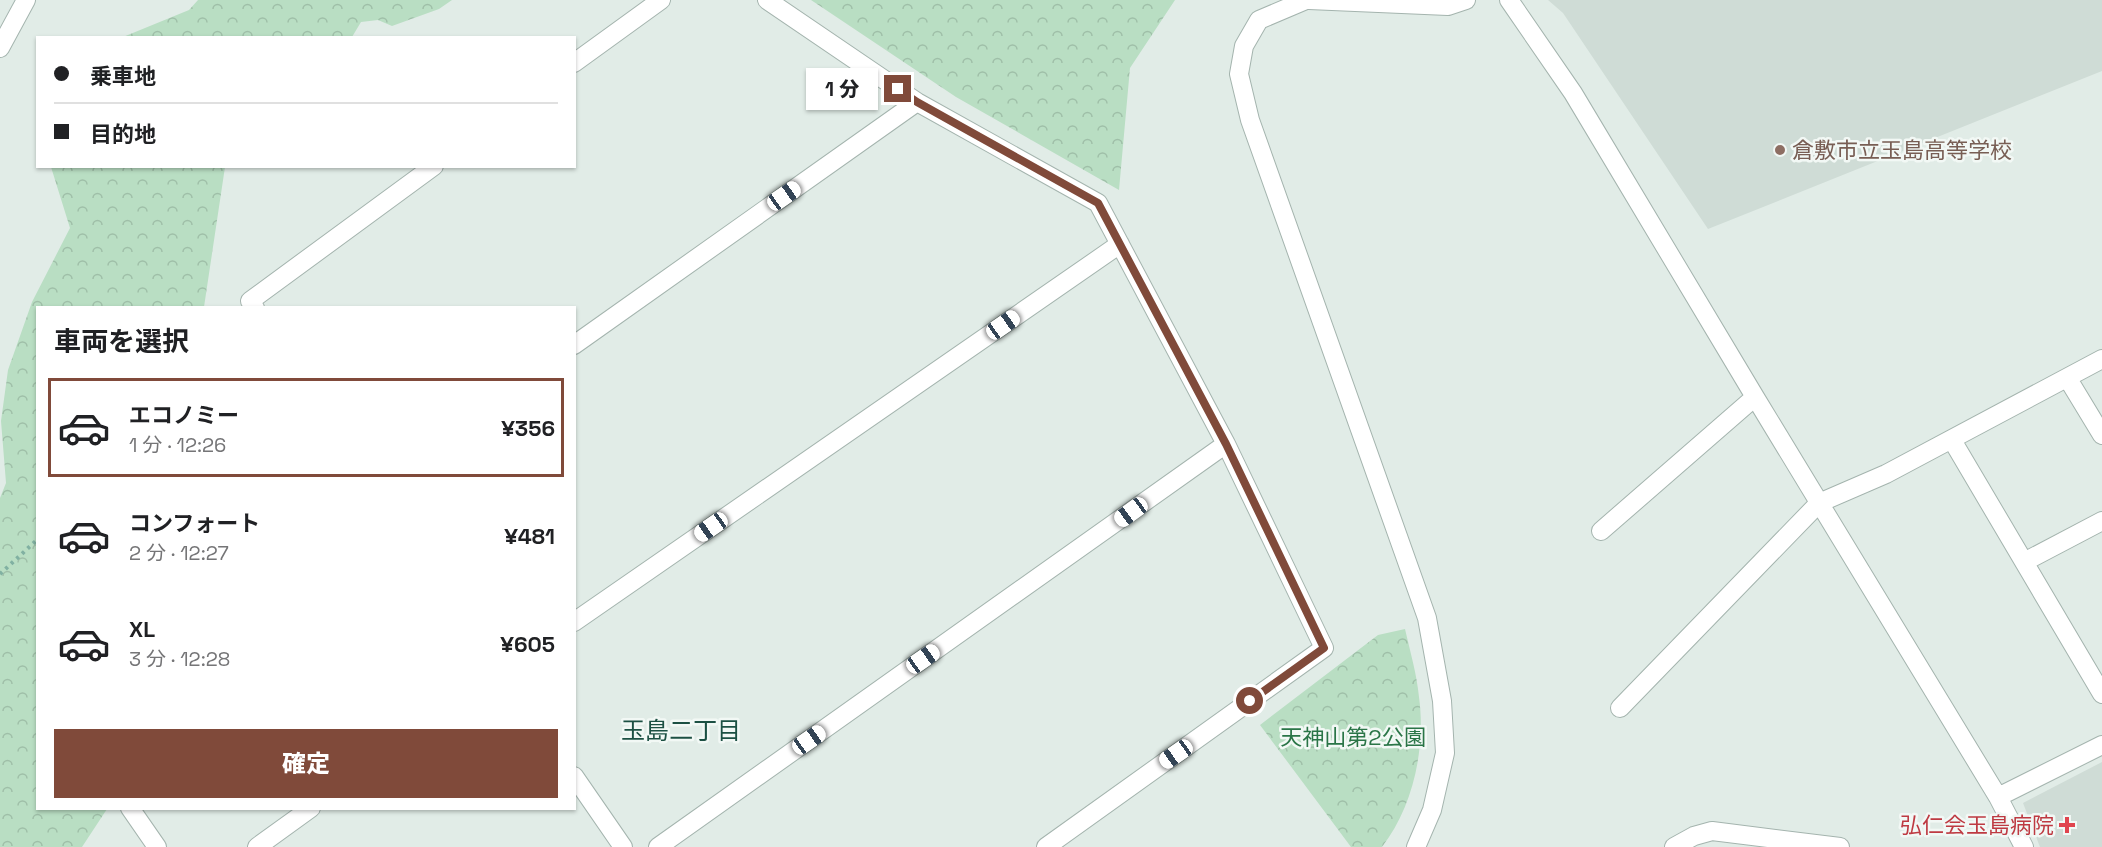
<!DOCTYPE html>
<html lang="ja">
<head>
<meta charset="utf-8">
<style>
	:root { --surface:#fff; --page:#f6f6f6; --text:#202124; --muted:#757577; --line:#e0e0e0; --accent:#804a3a }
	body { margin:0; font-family:"Space Grotesk","Noto Sans JP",sans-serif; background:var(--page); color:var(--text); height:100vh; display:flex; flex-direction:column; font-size:22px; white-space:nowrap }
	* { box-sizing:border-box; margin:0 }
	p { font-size:20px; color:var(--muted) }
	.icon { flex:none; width:33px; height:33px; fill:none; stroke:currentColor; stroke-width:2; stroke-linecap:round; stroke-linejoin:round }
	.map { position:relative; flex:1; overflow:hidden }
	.side { position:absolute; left:36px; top:306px; width:540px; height:504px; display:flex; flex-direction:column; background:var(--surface); border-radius:0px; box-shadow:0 2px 4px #0004 }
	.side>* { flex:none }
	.guide { position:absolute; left:36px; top:36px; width:540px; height:132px; border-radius:0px; box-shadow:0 2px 4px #0004; display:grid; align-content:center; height:132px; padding:0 18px; background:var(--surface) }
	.end { position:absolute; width:27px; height:27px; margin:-14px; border:8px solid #804a3a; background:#fff; box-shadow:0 0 0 3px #fff }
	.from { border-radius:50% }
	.bubble { position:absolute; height:42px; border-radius:0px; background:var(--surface); box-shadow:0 2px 4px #0004; font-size:20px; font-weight:800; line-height:42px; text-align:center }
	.car { position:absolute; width:18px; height:36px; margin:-18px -9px; border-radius:8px; box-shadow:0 0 4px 2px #0007; background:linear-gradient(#fff 24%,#345 0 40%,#fff 0 76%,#345 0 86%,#fff 0) }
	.guide b { display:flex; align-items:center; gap:21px; height:57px; font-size:22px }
	.guide b+b { border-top:2px solid var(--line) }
	.guide i { width:15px; height:15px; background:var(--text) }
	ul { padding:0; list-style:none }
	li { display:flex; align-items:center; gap:18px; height:99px; margin:0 12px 9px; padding:0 6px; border:3px solid transparent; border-radius:0px }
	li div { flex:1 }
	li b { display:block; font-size:22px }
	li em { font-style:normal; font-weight:800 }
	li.on { border-color:var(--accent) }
	li>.icon { width:54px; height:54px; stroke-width:1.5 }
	h2 { padding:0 18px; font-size:27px; line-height:72px }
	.cta { display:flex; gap:12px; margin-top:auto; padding:12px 18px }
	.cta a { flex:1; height:69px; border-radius:0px; background:var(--accent); color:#fff; font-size:24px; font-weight:800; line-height:69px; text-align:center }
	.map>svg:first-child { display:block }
	.built { fill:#cfdcd6 }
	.forest { fill:url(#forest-crowns) }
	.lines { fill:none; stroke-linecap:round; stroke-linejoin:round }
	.minor-casing { stroke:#a4b4ae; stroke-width:20 }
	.path { stroke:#81b1a2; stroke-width:4; stroke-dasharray:3 4.5; stroke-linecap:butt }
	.minor { stroke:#fff; stroke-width:18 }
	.route { stroke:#804a3a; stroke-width:8 }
	.education-dot { fill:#8d6e63; stroke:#f2f8f5; stroke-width:2 }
	.health-dot { fill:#e0444e; stroke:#f2f8f5; stroke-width:2 }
	.labels { text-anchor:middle; stroke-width:5; stroke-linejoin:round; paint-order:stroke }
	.education-label { font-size:22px; fill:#785e54; stroke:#f2f8f5; text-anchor:start }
	.park-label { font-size:22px; fill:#2a7547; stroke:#f2f8f5 }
	.health-label { font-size:22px; fill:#be3a42; stroke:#f2f8f5; text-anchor:end }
	.neighbourhood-label { font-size:24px; fill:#1c5043; stroke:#f2f8f5 }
</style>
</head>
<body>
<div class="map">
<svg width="2102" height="847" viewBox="0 0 2102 847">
	<defs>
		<pattern id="forest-crowns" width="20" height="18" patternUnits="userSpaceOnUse" patternTransform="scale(1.5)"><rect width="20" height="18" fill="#b9dec3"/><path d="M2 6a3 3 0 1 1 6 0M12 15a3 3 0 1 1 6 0" fill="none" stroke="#9fbfa8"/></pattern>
	</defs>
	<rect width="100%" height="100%" fill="#e1ece7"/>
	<!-- built -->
	<path class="built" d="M1548,0H2102V71L1708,229L1563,13Z
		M2102,762V847H2040L2023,803Z"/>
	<!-- forest -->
	<path class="forest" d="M198,0H452L439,9L392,26L378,20L361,22L352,37H123L189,10Z
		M811,0H1175L1130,68L1119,190L956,97Z
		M51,167H225L204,307L38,308V808L107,809L82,847H0V498L6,483L1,421L8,370L32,302L70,228Z
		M1405,629C1410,651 1417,675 1419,697C1426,748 1413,807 1382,847H1351L1260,725L1378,635Z"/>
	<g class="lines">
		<defs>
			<path id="minor" d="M767,0L917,102L1098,203L1226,444L1324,648L1046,847
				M1306,0L1259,20L1244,46L1239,74L1250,120L1427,618L1442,701L1445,753L1432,810L1416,847
				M1309,0L1448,6L1466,0
				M1509,0L1573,93L1755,397L1998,797L2024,847
				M0,48L26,0
				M574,63L661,0
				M255,308L250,301L434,166
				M574,345L917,102
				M2068,379L2102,435
				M1952,440L2102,694
				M1601,531L1755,397
				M2024,562L2102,521
				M574,622L1120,244
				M1620,708L1819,503L1886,474L2102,359
				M574,776L623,847
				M1998,797L2102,745
				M130,808L157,847
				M257,847L311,808
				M658,847L1226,444
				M1674,847L1694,836L1712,831L1840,847"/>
		</defs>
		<!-- minor casing -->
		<use href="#minor" class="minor-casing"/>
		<!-- path -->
		<path class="path" d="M0,574L38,539"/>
		<!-- minor -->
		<use href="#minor" class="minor"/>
	</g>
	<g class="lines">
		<!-- route -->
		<path class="route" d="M898,89L917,102L1098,203L1226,444L1324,648L1250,701"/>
	</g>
	<!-- markers -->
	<circle class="education-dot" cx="1780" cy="150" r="6"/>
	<path class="health-dot" d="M2064 816h6v6h6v6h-6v6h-6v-6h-6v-6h6z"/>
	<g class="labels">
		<!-- education labels -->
		<g class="education-label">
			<text x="1792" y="158">倉敷市立玉島高等学校</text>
		</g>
		<!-- park labels -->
		<g class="park-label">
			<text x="1353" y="745">天神山第2公園</text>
		</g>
		<!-- health labels -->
		<g class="health-label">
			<text x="2054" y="833">弘仁会玉島病院</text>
		</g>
		<!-- neighbourhood labels -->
		<g class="neighbourhood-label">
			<text x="681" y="739">玉島二丁目</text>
		</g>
	</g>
</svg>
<i class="end from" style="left:1250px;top:701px"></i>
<i class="end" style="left:898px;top:89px"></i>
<div class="bubble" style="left:806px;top:68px;width:72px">1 分</div>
<i class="car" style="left:784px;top:196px;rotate:55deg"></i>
<i class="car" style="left:1003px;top:325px;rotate:55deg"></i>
<i class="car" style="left:1131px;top:512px;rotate:234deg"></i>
<i class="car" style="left:711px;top:527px;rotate:235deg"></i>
<i class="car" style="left:923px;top:659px;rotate:55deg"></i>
<i class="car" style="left:809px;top:740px;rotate:55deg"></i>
<i class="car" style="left:1176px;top:754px;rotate:235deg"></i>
<div class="guide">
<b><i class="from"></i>乗車地</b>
<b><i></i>目的地</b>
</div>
<section class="side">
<h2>車両を選択</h2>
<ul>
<li class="on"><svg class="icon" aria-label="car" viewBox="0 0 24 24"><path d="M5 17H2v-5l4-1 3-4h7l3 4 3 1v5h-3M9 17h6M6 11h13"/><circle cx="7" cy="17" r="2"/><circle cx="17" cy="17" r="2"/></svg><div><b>エコノミー</b><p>1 分 · 12:26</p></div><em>¥356</em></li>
<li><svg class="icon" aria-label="car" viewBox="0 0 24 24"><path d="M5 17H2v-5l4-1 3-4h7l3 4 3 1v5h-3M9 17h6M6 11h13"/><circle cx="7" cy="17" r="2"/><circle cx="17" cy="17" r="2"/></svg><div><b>コンフォート</b><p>2 分 · 12:27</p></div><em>¥481</em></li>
<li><svg class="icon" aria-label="car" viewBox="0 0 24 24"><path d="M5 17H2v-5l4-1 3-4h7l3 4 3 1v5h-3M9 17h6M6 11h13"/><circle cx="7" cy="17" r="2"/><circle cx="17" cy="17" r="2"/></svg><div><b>XL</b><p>3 分 · 12:28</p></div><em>¥605</em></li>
</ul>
<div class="cta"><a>確定</a></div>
</section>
</div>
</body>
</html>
